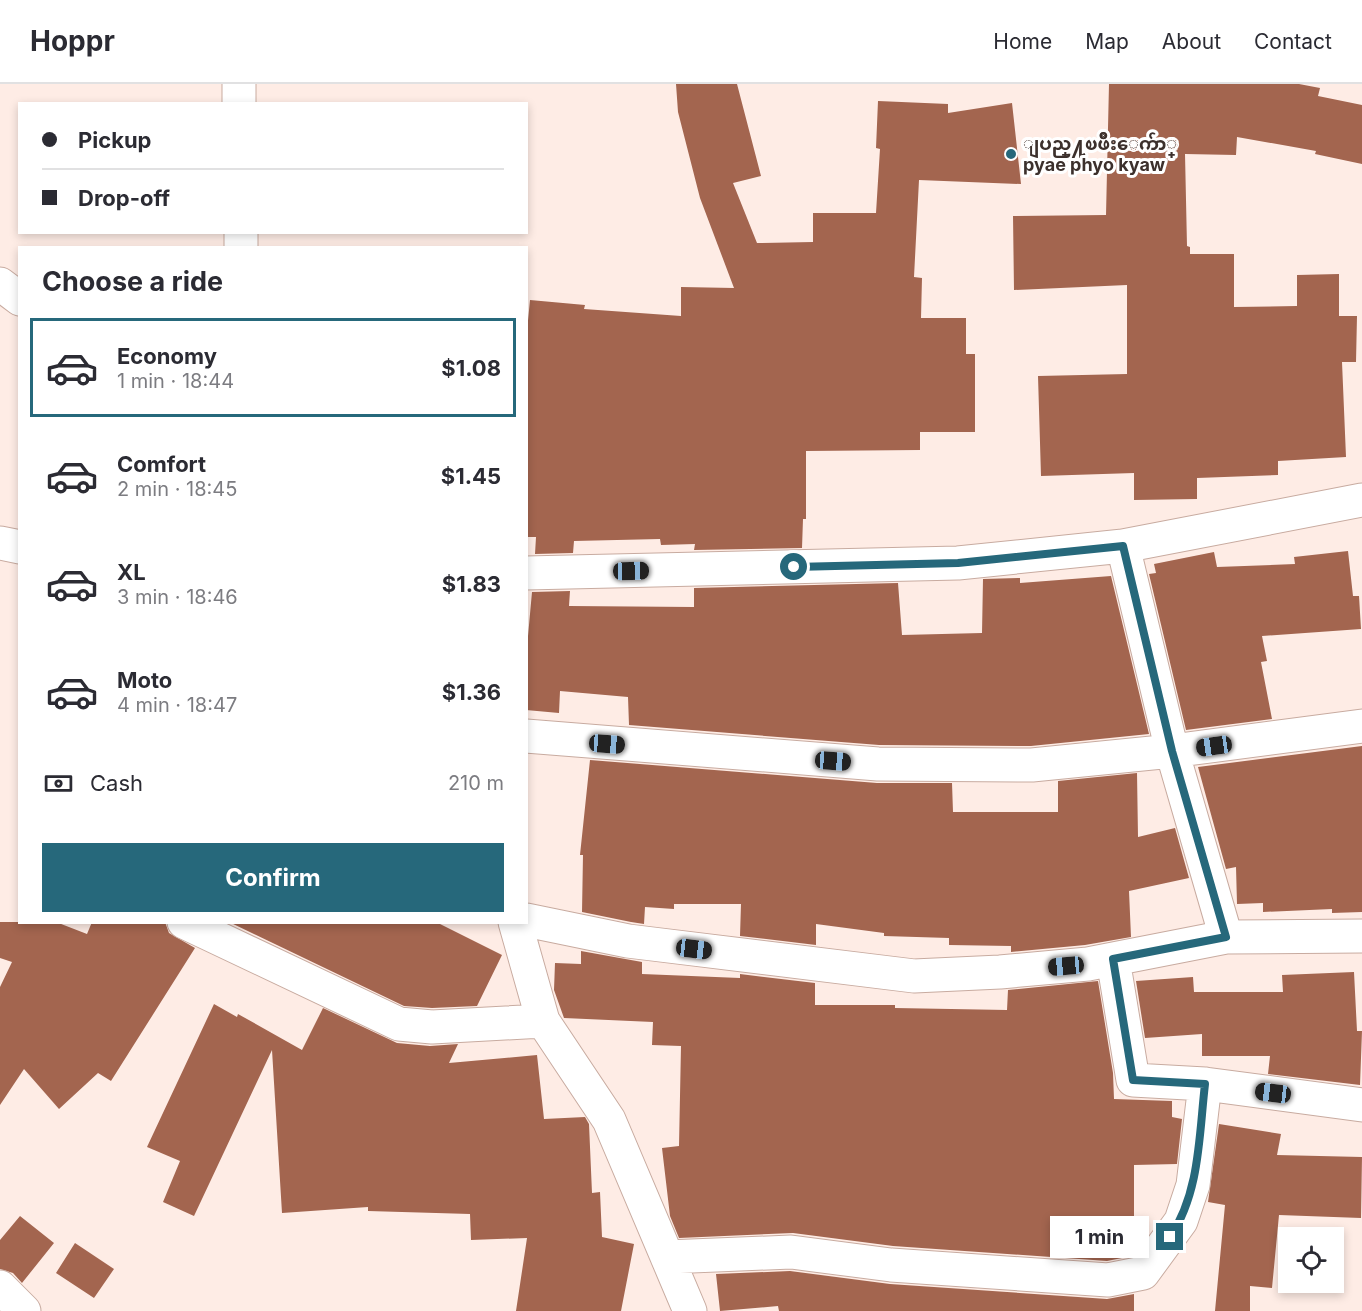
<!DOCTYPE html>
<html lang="en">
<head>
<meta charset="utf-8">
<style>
	:root { --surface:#fff; --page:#f2f2f3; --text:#2b2b33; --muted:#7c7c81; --line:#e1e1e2; --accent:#26687b }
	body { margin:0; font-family:Inter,"Noto Sans Myanmar",sans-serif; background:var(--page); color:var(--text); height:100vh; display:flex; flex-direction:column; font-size:22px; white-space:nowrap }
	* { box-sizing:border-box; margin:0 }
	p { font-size:20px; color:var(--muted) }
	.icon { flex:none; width:33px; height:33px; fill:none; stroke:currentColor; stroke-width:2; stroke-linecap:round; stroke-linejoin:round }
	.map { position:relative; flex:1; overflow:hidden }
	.side { position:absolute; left:18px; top:162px; width:510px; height:678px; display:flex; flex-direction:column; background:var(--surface); border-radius:0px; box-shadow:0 3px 9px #0003 }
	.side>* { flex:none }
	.hud { position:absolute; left:18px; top:18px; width:510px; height:132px; border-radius:0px; box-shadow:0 3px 9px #0003; display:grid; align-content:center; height:132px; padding:0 24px; background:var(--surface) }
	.buttons { position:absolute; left:1278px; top:1143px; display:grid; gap:12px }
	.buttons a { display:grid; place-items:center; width:66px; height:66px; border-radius:0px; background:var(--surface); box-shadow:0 3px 9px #0003; font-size:30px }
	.end { position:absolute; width:27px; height:27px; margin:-14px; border:8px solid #26687b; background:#fff; box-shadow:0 0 0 3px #fff }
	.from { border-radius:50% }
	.bubble { position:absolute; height:42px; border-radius:0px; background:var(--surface); box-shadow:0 3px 9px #0003; font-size:20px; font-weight:700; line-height:42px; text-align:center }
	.car { position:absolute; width:18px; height:36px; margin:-18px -9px; border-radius:8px; box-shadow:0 0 4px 2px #0007; background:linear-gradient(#222 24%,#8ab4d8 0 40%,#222 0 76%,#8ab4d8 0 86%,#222 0) }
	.hud b { display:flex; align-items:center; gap:21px; height:57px; font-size:22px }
	.hud b+b { border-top:2px solid var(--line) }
	.hud i { width:15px; height:15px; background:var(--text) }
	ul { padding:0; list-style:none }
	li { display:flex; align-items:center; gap:18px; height:99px; margin:0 12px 9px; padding:0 12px; border:3px solid transparent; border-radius:0px }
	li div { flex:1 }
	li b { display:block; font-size:22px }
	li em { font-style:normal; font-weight:700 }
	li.current { border-color:var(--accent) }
	li>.icon { width:54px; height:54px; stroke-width:1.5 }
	h2 { padding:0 24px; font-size:27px; line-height:72px }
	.pay { display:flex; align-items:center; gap:15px; height:66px; padding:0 24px; font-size:22px }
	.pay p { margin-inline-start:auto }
	.action { display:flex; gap:12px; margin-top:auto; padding:12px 24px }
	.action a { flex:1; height:69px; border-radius:0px; background:var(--accent); color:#fff; font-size:24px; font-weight:700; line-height:69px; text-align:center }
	header { display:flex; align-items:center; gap:36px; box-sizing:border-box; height:84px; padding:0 30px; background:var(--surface); border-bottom:2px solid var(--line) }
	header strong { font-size:28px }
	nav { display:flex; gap:33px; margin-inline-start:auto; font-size:21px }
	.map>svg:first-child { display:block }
	.building { fill:#a3654f }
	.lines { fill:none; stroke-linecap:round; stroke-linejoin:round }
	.minor-casing { stroke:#c8aba0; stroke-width:35 }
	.minor { stroke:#fff; stroke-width:33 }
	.route { stroke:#26687b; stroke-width:8 }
	.poi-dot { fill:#26687b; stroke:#fff; stroke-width:2 }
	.labels { text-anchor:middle; stroke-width:6; stroke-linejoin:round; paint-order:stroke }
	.poi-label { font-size:18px; font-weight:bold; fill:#3c302c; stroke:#fff; text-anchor:start }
</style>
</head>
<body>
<header>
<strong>Hoppr</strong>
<nav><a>Home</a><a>Map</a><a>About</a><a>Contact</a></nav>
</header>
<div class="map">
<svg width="1362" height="1227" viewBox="0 0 1362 1227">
	<rect width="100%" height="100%" fill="#feece5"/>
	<!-- building -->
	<path class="building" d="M676,0H737L761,92L733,99L757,159L813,158V129H876L880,65L876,64L878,17L948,20V29L1012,19L1021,100L919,96L914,193L922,194L921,234H966V270H975V348H920V366L806,367V435H803L802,464L694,466L695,460L661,461L660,455L574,457L573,469L535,470L536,453H526V257L530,216L585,221L584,225L681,232V203L734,204L700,114L678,28Z
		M1109,0H1299L1320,4L1318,12L1362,21V80L1315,70L1316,67L1237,53L1236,71L1185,70L1187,162L1190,163V170H1234V223L1297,222V191L1339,190V232H1357L1356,278H1342L1346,373L1278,377V391L1197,394V415L1134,416V389L1041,392L1038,292L1127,290V201L1014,206L1013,132L1106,131Z
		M1348,467L1353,512H1359L1361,545L1262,552L1267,577L1261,578L1272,635L1186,646L1149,490L1156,489L1154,480L1214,468L1217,483L1295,480L1294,473Z
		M1111,492L1149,650L1031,662L879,661L629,641L628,613L560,607L559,629L526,626V574L532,508L570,507L569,522L694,523V504L898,499L902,551L982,549L983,495L1020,494V499Z
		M1362,662V828L1332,829V825L1263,828V819L1237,820L1236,783L1226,785L1198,683Z
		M590,676L877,699H952L953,728H1058V697L1137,689L1138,753L1175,744L1189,794L1129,807L1131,853L1085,861L1011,868V862L949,861V854L884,852V849L816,840V861L740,852L741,820H674V825L645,823L644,840L631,838L582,828L583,771H580Z
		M0,838H56L87,850L92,838H165L169,849L195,864L111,997L98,989L59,1025L24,985L0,1021V903L12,878L0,874Z
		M229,838H436L502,871L477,922L432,924L404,922Z
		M581,867L642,878V890L740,894V890L815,899V921H895V924L1007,926L1008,906L1098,897L1113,989L1114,1015L1172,1017V1033L1182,1035L1177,1080L1134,1081V1169L1132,1172L1107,1177L893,1162L793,1149L679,1154L670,1132L662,1064L679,1062L681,962L652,961L653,938L564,934L554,906L555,879L581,880Z
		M1354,888L1357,947H1362L1360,1001L1268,990L1270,972H1202V950L1145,954L1136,897L1193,893L1194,908H1283L1282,891Z
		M214,920L237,933L238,930L302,966L323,924L397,959L430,962L458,960L449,979L537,971L544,1035L585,1033L589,1040L592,1109L600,1108L602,1153L634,1160L621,1227H516L527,1154L471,1156L470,1130L368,1127V1123L282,1129L272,966L194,1132L163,1118L180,1077L147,1063Z
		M1219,1040L1281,1050L1277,1071L1362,1073L1361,1134L1279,1131L1272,1204L1250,1202V1227H1215L1225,1121L1208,1118Z
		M20,1132L54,1159L22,1199L13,1189L0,1185V1156Z
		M75,1159L114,1185L94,1214L56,1189Z
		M790,1187L890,1200L1107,1215L1134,1210V1227H779L778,1222L720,1227L716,1190Z"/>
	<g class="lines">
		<defs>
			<path id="minor" d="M239,0V20
				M241,148V164
				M0,200L20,215
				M0,459L20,463
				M1123,462L1172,667L1226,853
				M526,489L958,479L1123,462L1362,416
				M526,652L878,680L1032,681L1172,667L1362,642
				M526,836L628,857L914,892L1000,888L1088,880L1226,853L1362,852
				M184,838L399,940L432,943L543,937
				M515,838L543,937L609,1036L690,1227
				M1113,875L1133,996L1205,1000L1362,1021
				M667,1173L791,1168L891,1181L1108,1196L1143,1189L1181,1137L1193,1101L1205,1000
				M0,1203L24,1227"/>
		</defs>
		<!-- minor casing -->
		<use href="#minor" class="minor-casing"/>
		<!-- minor -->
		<use href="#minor" class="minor"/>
	</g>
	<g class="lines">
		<!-- route -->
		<path class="route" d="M794,483L958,479L1123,462L1172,667L1226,853L1113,875L1133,996L1205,1000C1199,1051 1200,1109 1170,1153"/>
	</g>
	<!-- markers -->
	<circle class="poi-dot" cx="1011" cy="70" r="6"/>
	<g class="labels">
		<!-- poi labels -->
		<g class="poi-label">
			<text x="1023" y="66">ျပည္႔ၿဖိဳးေက်ာ္<tspan x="1023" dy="21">pyae phyo kyaw</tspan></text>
		</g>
	</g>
</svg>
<div class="buttons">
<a><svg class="icon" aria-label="locate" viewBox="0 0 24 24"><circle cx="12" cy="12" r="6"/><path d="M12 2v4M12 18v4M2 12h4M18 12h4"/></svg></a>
</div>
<i class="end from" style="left:794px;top:483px"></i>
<i class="end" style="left:1170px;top:1153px"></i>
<div class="bubble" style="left:1050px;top:1132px;width:99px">1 min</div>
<i class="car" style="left:631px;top:487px;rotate:89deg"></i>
<i class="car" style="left:607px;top:660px;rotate:94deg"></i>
<i class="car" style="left:1214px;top:662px;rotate:262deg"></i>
<i class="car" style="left:833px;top:677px;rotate:94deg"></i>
<i class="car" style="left:694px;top:865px;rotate:97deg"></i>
<i class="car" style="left:1066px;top:882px;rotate:265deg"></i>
<i class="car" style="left:1273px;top:1009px;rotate:277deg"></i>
<div class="hud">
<b><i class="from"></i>Pickup</b>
<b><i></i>Drop-off</b>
</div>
<section class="side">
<h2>Choose a ride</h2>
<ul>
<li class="current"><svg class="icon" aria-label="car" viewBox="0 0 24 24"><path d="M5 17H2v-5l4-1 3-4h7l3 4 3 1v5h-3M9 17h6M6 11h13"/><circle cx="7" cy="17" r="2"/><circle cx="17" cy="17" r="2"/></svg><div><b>Economy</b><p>1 min · 18:44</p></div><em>$1.08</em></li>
<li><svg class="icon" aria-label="car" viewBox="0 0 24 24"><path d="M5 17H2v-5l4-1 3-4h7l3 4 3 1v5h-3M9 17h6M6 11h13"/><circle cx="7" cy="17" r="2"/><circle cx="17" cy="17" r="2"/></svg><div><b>Comfort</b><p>2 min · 18:45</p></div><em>$1.45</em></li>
<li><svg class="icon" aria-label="car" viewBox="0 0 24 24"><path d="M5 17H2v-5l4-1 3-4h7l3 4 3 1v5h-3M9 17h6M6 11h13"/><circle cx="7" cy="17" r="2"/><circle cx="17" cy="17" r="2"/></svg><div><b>XL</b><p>3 min · 18:46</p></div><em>$1.83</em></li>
<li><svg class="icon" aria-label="car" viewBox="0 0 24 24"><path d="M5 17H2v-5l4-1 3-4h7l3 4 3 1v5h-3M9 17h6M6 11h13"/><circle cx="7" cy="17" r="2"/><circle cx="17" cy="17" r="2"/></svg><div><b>Moto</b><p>4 min · 18:47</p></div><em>$1.36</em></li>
</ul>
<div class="pay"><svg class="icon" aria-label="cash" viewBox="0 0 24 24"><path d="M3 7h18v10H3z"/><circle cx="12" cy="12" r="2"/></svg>Cash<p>210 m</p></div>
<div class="action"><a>Confirm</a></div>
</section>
</div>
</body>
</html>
